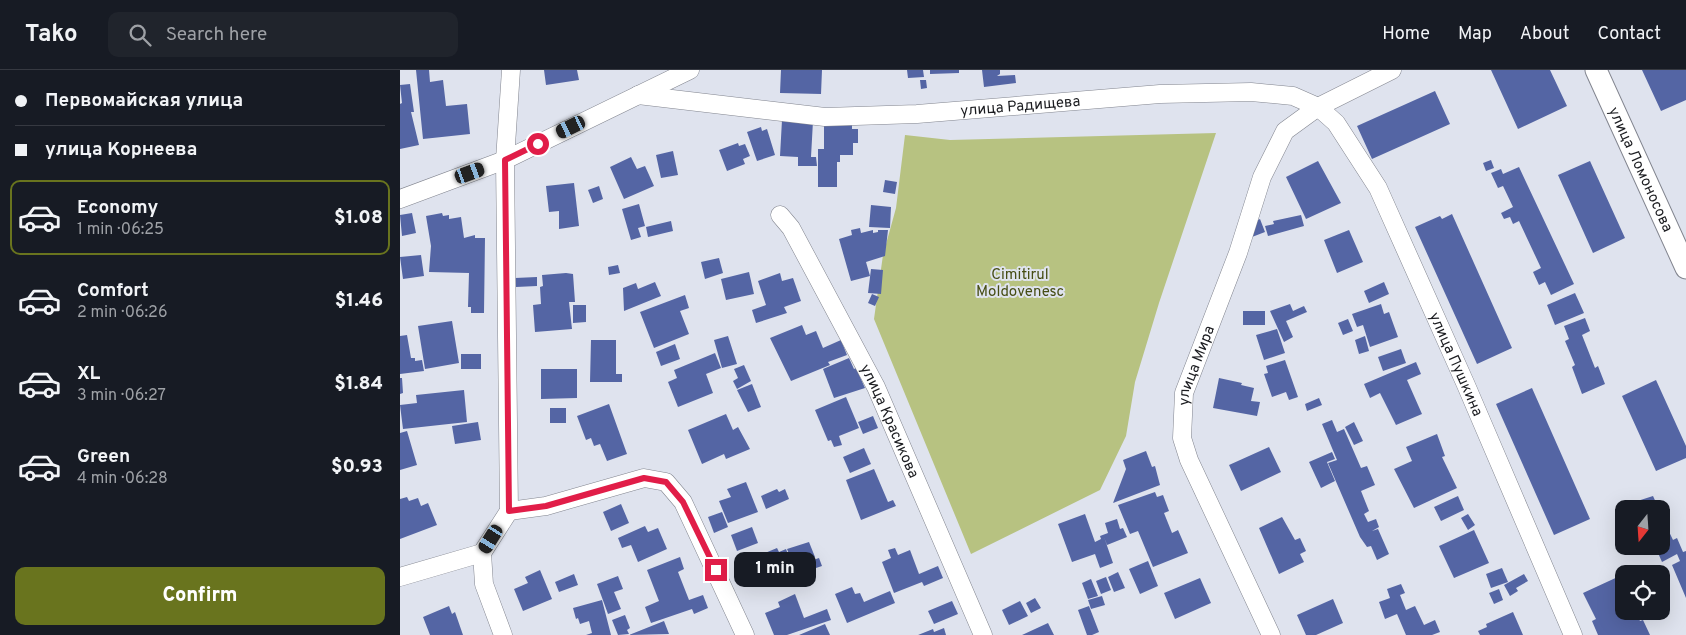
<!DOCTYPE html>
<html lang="en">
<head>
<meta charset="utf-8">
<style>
	:root { --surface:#171b24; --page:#20242c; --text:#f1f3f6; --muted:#9ea1a6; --line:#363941; --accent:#69741e }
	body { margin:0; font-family:Overpass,sans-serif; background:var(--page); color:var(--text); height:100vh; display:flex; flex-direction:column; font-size:19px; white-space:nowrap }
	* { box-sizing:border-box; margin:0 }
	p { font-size:16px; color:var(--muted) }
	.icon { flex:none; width:28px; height:28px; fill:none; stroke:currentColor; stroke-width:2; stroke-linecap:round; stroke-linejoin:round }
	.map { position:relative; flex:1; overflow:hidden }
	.sheet { display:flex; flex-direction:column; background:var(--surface); width:400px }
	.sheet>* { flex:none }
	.guide { display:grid; align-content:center; height:110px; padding:0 15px; background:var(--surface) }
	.needle { width:32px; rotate:197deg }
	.controls { position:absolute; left:1215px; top:430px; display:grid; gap:10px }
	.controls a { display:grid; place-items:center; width:55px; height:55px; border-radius:10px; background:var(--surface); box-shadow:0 5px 20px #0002; font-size:25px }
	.end { position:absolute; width:22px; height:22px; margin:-11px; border:6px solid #e11d48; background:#fff; box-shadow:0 0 0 2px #fff }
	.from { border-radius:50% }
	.bubble { position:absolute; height:35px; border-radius:10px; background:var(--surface); box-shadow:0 5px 20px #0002; font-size:16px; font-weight:800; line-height:35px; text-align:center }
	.car { position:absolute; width:15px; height:30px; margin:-15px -8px; border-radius:6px; box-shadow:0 0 4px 1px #0007; background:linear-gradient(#222 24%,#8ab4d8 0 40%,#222 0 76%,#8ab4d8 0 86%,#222 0) }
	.guide b { display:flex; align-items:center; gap:18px; height:48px; font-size:19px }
	.guide b+b { border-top:1px solid var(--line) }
	.guide i { width:12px; height:12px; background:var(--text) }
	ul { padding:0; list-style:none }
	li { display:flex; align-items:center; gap:15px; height:75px; margin:0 10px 8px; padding:0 5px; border:2px solid transparent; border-radius:10px }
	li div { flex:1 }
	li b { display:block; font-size:19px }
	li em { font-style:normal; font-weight:800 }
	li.current { border-color:var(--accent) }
	li>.icon { width:45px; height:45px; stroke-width:1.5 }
	.cta { display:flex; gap:10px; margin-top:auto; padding:10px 15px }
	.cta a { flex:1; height:58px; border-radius:10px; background:var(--accent); color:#fff; font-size:20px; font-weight:800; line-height:58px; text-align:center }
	header { display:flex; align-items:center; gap:30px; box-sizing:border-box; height:70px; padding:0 25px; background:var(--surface); border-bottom:1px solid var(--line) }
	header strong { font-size:24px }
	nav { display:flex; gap:28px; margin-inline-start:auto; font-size:18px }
	.search { width:350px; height:45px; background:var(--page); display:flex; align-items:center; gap:12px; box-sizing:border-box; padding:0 18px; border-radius:10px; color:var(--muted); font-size:19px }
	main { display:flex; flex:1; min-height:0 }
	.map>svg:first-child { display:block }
	.green { fill:#b7c281 }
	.building { fill:#5465a4 }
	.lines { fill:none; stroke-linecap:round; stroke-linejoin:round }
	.minor-casing { stroke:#82858f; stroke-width:19 }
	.tertiary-casing { stroke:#82858f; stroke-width:23 }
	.minor { stroke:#fff; stroke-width:18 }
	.tertiary { stroke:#fff; stroke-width:21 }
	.route { stroke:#e11d48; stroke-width:6 }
	.labels { text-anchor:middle; stroke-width:4; stroke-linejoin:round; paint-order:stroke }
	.street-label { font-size:15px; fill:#1b1c20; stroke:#dfe3ee }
	.park-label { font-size:15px; fill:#464d14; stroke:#dfe3ee }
</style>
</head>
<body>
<header>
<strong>Tako</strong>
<div class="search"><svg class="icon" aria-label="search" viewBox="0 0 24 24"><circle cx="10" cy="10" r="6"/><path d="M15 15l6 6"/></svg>Search here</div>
<nav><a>Home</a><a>Map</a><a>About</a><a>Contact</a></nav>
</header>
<main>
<section class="sheet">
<div class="guide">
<b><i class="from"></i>Первомайская улица</b>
<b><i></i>улица Корнеева</b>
</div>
<ul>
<li class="current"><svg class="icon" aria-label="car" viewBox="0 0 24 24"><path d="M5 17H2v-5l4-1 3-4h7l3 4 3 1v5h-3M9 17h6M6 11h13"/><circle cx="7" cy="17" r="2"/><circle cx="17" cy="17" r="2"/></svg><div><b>Economy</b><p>1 min · 06:25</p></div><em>$1.08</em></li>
<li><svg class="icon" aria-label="car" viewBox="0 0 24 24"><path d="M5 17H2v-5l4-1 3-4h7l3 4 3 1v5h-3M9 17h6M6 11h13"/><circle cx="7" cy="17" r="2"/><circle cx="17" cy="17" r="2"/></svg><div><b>Comfort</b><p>2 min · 06:26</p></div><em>$1.46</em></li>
<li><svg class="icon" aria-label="car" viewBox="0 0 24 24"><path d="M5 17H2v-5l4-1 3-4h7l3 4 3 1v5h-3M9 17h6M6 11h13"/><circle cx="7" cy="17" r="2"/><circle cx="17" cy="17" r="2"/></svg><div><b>XL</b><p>3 min · 06:27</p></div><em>$1.84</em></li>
<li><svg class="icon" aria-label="car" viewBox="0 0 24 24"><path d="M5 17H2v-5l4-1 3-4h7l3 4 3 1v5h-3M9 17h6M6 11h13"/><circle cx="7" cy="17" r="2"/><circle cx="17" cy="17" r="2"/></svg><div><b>Green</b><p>4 min · 06:28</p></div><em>$0.93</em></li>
</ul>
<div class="cta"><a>Confirm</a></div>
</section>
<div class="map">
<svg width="1286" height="565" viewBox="0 0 1286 565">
	<rect width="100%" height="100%" fill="#dfe3ee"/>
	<!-- green -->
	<path class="green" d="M816,63L759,233L735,312L726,366L700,420L571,484L474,249L483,185L496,138L505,65L550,70Z"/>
	<!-- building -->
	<path class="building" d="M16,0H29L30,12L43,10L46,36L67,34L70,64L23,69Z
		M144,0H177L179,10L146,15Z
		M381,0H422L421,24L380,23Z
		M507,0H523L524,7L508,8Z
		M530,0H559V3L530,4Z
		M582,0H600V4L597,6L615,5L616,13L584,17Z
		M1091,0H1150L1167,36L1118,59Z
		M1242,0H1286V30L1261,41Z
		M520,10H526L527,18L521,19Z
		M10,14L14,42H11L19,75L0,79V34L2,33L0,15Z
		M1035,21L1050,54L972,89L957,56Z
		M452,47V59H458V73H453V85H440V92H437V117H418V79H424V48Z
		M382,50L413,51L411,87H416L417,96H398V87L380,86Z
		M361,57L362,61L367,59L375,85L357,91L347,62Z
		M338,73L339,76L345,74L350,86L343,89L345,94L327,101L319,80Z
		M273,81L278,105L261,108L256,85Z
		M231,87L237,99L245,96L254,116L224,129L210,97Z
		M1091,90L1094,98L1086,101L1083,93Z
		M918,91L941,133L906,149L886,107Z
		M1190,91L1225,168L1193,183L1158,105Z
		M1119,97L1174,214L1151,225L1145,212L1139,215L1133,202L1141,198L1119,151L1113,154L1110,147L1104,149L1101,143L1113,137L1103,116L1098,118L1091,103L1101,99L1103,104Z
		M485,110L497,112L495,124L483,122Z
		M174,113L179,156L159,159V141L149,142L146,116Z
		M199,116L203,129L193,133L188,120Z
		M239,134L245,156L238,158L241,167L231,170L222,139Z
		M471,135L491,137L490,158L469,157Z
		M12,143L16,163L2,166L0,145Z
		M42,143L43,146L49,145V149L61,147L64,168L75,165V168H85L84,243H71V237H68L69,203L29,202L31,176L26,146Z
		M1052,144L1112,278L1077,294L1015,157L1040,146L1042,149Z
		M901,145L904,156L868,166L865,156L874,154L873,151Z
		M860,149L865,162L852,167L847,155Z
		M271,151L273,161L248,167L246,157Z
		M460,158L461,163L473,160V163L478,162V160H488L485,186L466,192L470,206L451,211L439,169L452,165L451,160Z
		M949,160L963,192L937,203L924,170Z
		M21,185L24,206L3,209L0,187Z
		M319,188L323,203L305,209L301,192Z
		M218,195L220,203L209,205L208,197Z
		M471,199L483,200L481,224L468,223Z
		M349,202L354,224L326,230L321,209Z
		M166,203L173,204L175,232H169L172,259L135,262L133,235L141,234L140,217L143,216L142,205Z
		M380,203L382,211L393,208L401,231L384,237L387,243L356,253L352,240L366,235L358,211Z
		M137,207V216L116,217L115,208Z
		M255,212L261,226L224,241L223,218L236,213L238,219Z
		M984,212L989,224L969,233L964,221Z
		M1175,223L1184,243L1155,255L1147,235Z
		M472,224L479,227L475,236L468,233Z
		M285,225L289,238L280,241L289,264L254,278L240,242Z
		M890,234L893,241L904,236L907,242L886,251L893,267L884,272L870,241Z
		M981,234L984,244L989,242L998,267L970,277L963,255L957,257L952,244Z
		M173,235H186V252L173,253Z
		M843,241H865V255H843Z
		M1185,248L1190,261L1182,265L1195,298L1198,296L1205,314L1182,324L1172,297L1175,295L1165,271L1169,269L1164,256Z
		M948,249L953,261L943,265L938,253Z
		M52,251L59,293L25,299L18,256Z
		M402,255L406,265L416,261L423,278L441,270L447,285L428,292L430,295L391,311L370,268Z
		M877,259L885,283L864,290L856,265Z
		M7,265L11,288H15V291L22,290L24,301L0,304V266Z
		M328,266L337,294L322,298L314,270Z
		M965,266L969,281L959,284L955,270Z
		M191,270H216V304H222V312H190Z
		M275,274L280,289L261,296L256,282Z
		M1001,279L1006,293L983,301L978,287Z
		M315,283L321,298L306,304L313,323L278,337L268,312L277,308L274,300Z
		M61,284H81V299H61Z
		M449,288L454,299L456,298L465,318L434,328L423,299Z
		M885,290L898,327L889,330L886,322L872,327L864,304L868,303L866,296Z
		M1016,292L1021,304L1007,310L1022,344L996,355L980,323L970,328L964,314Z
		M344,295L351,311L337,319L333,311L338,308L334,299Z
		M141,299H177V328L141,329Z
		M0,308H2L3,323L0,324Z
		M819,308L842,313L841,315L854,318L851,331L860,332L857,346L813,338Z
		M1256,310L1286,376V388L1256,401L1222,326Z
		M352,314L361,337L348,342L337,320Z
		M1132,318L1190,449L1154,465L1096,334Z
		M64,320L67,352L3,359L0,335L17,333L16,325Z
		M446,327L459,358L439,366L442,375L434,377L431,370L428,371L415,340Z
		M919,328L922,335L907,341L905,334Z
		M209,334L227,384L207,391L200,374L194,376L191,368L186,370L177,346Z
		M150,338H166V353H150Z
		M326,344L333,360L338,357L350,379L326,389L324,384L302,394L288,360Z
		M473,346L478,358L463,364L458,352Z
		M932,350L937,362L944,359L961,398L967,396L975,415L961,421L969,441L964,444L968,452L976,449L979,457L972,461L978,459L989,484L977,490L971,476L967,477L960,467L928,393L937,390L922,354Z
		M78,352L81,370L55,374L52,356Z
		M954,352L963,371L954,375L945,357Z
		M7,361L17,395L0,400V363Z
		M1037,364L1045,386L1042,387L1057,418L1014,438L994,399L1012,391L1006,377Z
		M869,377L881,402L841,421L829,395Z
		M464,378L471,394L450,403L443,387Z
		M746,381L752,397L755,396L760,415L713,433L726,399L723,390Z
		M932,382L935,389L927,392L935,411L921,418L909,392Z
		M474,399L488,432L493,430L496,436L461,450L446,410Z
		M346,412L358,442L328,453L319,431L331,427L327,419Z
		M377,419L379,422L385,419L389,429L366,439L361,426Z
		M755,422L757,427L763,425L769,441L764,443L772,463L778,460L788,483L753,497L738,461L730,464L718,435Z
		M1058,426L1064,440L1041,451L1034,437Z
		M1253,426L1259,439H1227L1225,435Z
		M7,427L9,431L18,428L21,436L28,433L37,455L0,469V429Z
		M221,434L229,453L211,461L203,442Z
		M322,442L328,457L314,463L308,447Z
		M685,444L695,472L701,469L700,466L708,463L705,453L717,449L720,459L723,458L727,467L707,475L704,467L713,493L700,498L695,484L672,492L658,454Z
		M1068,444L1075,455L1068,460L1061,448Z
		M1261,445L1273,470L1277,468L1283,482L1286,481V528L1272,495L1280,491L1277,484L1262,492L1255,476H1261Z
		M882,447L895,470L900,468L906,481L900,484L904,492L879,504L859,458Z
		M245,456L248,462L258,458L267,479L238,492L231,475L222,478L218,468Z
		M352,457L358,473L337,481L331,465Z
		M1074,460L1089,493L1054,508L1039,476Z
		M409,472L415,487L394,496L387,479Z
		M377,478L379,482L386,479L392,495L352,512L344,492Z
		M495,478L498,485L510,480L519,504L538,496L543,508L524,516L522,512L494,523L482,492L491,488L488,480Z
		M280,487L284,499L278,502L289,530L303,525L308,538L294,544L292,539L251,553L245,537L259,531L247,500Z
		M419,488L422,496L410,500L407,492Z
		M748,491L758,516L740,524L729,499Z
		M1102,498L1108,512L1091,518L1086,504Z
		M140,500L152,529L123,541L114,519L128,513L125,507Z
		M718,502L725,518L714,522L708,507Z
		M174,504L178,515L159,522L155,512Z
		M1124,504L1128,511L1116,518L1118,521L1110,526L1104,515Z
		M1222,505L1224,510V541H1235L1240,551L1243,550L1250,565H1198L1192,551L1196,549L1183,523Z
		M218,506L223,519L214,522L221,539L208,544L197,514Z
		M706,507L711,520L701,524L696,511Z
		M800,508L811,533L775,549L764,523Z
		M691,509L698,526L688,529L682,513Z
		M1001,514L1005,523L1000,525L1006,540L1015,536L1024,555L1035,550L1040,562L1032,565H1006L997,544L985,549L979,532L990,528L987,519Z
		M452,517L455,524L460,523L464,532L490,521L495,533L447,553L435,524Z
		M1099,519L1103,530L1094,534L1089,523Z
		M395,524L404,548L427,539L431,550L387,565H374L365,543L380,537L378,532Z
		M702,526L705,535L691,539L688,530Z
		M635,528L641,538L631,543L626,533Z
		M933,529L943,553L916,565H906L897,545Z
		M202,530L211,565H186L192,563L189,551L180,554L178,548L176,549L173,538Z
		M552,531L558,544L534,554L528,541Z
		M620,531L628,546L609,555L602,540Z
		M49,536L52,544L55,542L63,565H30L23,547Z
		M689,536L699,562L692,565H687L678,540Z
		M1113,542L1123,565H1080L1078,561L1087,557L1086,554Z
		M225,545L230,558L227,560L229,564L218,565L212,550Z
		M264,551L269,564L229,565Z
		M648,553L654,565H622Z
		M425,554L430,565H399Z
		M544,558L546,565H518L533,559L534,562Z"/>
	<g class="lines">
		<defs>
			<g id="minor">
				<path id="s1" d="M238,25L425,47L517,44L760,24L851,22L893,26L918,37L936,53L978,118L1066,315L1173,565"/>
				<path d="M0,129L105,90L290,0"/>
				<path id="s2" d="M380,145L391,158L476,317L583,565"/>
				<path d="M109,441L146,436L244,408L266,412L283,432L345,565"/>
				<path d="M0,507L82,483"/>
				<path d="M103,565L84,514L82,483L109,441L105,90L111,0"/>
				<path id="s3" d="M871,565L789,390L782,368L784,323L838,183L862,107L885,61L918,37L992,0"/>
			</g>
			<g id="tertiary">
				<path id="s4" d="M1196,0L1286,198"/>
			</g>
		</defs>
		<!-- minor casing -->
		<use href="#minor" class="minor-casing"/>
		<!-- tertiary casing -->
		<use href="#tertiary" class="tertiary-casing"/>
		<!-- minor -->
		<use href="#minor" class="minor"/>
		<!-- tertiary -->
		<use href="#tertiary" class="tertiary"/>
	</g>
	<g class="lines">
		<!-- route -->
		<path class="route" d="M138,74L105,90L109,441L146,436L244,408L266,412L283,432L316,500"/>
	</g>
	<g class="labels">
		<!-- street labels -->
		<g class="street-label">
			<text dy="5" stroke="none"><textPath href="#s1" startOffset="384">улица Радищева</textPath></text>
			<text dy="5" stroke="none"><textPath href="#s4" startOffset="109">улица Ломоносова</textPath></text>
			<text dy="5" stroke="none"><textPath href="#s1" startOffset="979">улица Пушкина</textPath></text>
			<text dy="5" stroke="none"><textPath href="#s3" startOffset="291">улица Мира</textPath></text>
			<text dy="5" stroke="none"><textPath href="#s2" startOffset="234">улица Красикова</textPath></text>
		</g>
		<!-- park labels -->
		<g class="park-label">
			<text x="620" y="209">Cimitirul<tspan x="620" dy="17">Moldovenesc</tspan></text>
		</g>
	</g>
</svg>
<div class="controls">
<a><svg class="needle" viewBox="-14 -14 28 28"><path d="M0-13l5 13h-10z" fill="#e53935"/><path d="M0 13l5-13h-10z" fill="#9ea1a6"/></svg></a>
<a><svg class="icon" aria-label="locate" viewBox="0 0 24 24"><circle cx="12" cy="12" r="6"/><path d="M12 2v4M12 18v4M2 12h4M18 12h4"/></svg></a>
</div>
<i class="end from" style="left:138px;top:74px"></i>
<i class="end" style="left:316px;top:500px"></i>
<div class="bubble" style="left:334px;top:482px;width:82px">1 min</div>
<i class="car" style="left:171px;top:57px;rotate:244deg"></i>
<i class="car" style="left:70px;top:103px;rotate:70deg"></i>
<i class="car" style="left:91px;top:469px;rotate:212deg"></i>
</div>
</main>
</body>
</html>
